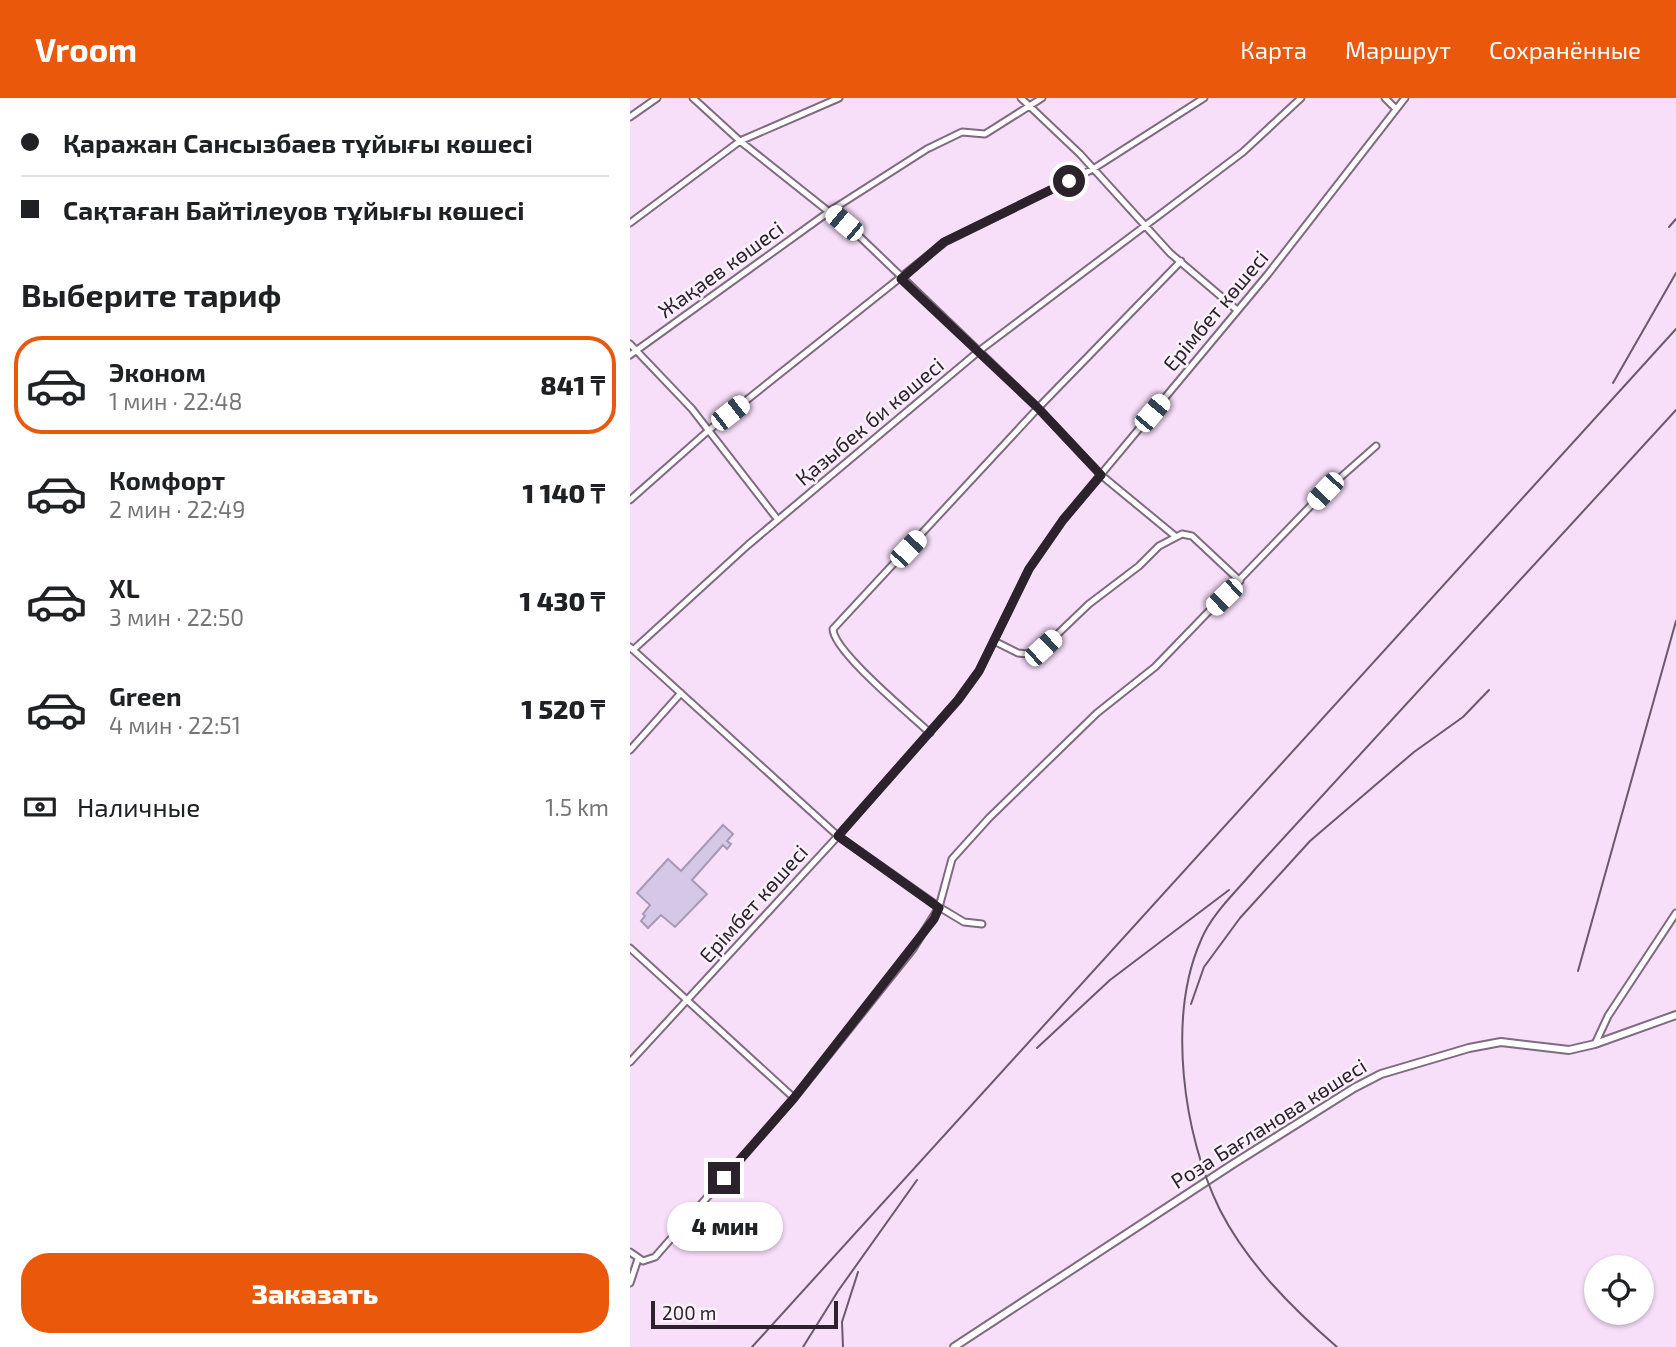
<!DOCTYPE html>
<html lang="ru">
<head>
<meta charset="utf-8">
<style>
	:root { --surface:#fff; --page:#f2f2f2; --text:#202124; --muted:#757577; --line:#e0e0e0; --accent:#ea580c }
	body { margin:0; font-family:"Exo 2",sans-serif; background:var(--page); color:var(--text); height:100vh; display:flex; flex-direction:column; font-size:26px; white-space:nowrap }
	* { box-sizing:border-box; margin:0 }
	p { font-size:23px; color:var(--muted) }
	.icon { flex:none; width:38px; height:38px; fill:none; stroke:currentColor; stroke-width:2; stroke-linecap:round; stroke-linejoin:round }
	.map { position:relative; flex:1; overflow:hidden }
	.panel { display:flex; flex-direction:column; background:var(--surface); width:630px }
	.panel>* { flex:none }
	.guide { display:grid; align-content:center; height:154px; padding:0 21px; background:var(--surface) }
	.buttons { position:absolute; left:954px; top:1157px; display:grid; gap:14px }
	.buttons a { display:grid; place-items:center; width:70px; height:70px; border-radius:50%; background:var(--surface); box-shadow:0 2px 5px #0004; font-size:35px }
	.scale { position:absolute; left:21px; bottom:18px; width:187px; box-sizing:border-box; padding-left:7px; border:4px solid #2c222c; border-top:0; font-size:19px; line-height:24px; white-space:nowrap; color:#2c222c; -webkit-text-stroke:5px #fbf1fc; paint-order:stroke }
	.end { position:absolute; width:32px; height:32px; margin:-16px; border:9px solid #2c222c; background:#fff; box-shadow:0 0 0 4px #fff }
	.from { border-radius:50% }
	.bubble { position:absolute; height:49px; border-radius:24px; background:var(--surface); box-shadow:0 2px 5px #0004; font-size:23px; font-weight:800; line-height:49px; text-align:center }
	.car { position:absolute; width:21px; height:42px; margin:-21px -10px; border-radius:9px; box-shadow:0 0 5px 2px #0007; background:linear-gradient(#fff 24%,#345 0 40%,#fff 0 76%,#345 0 86%,#fff 0) }
	.guide b { display:flex; align-items:center; gap:24px; height:66px; font-size:26px }
	.guide b+b { border-top:2px solid var(--line) }
	.guide i { width:18px; height:18px; background:var(--text) }
	ul { padding:0; list-style:none }
	li { display:flex; align-items:center; gap:21px; height:98px; margin:0 14px 10px; padding:0 7px; border:4px solid transparent; border-radius:28px }
	li div { flex:1 }
	li b { display:block; font-size:26px }
	li em { font-style:normal; font-weight:800 }
	li.active { border-color:var(--accent) }
	li>.icon { width:63px; height:63px; stroke-width:1.5 }
	h2 { padding:0 21px; font-size:32px; line-height:84px }
	.pay { display:flex; align-items:center; gap:18px; height:77px; padding:0 21px; font-size:26px }
	.pay p { margin-inline-start:auto }
	.cta { display:flex; gap:14px; margin-top:auto; padding:14px 21px }
	.cta a { flex:1; height:80px; border-radius:28px; background:var(--accent); color:#fff; font-size:28px; font-weight:800; line-height:80px; text-align:center }
	header { display:flex; align-items:center; gap:42px; box-sizing:border-box; height:98px; padding:0 35px; background:var(--accent); color:#fff }
	header strong { font-size:33px }
	nav { display:flex; gap:38px; margin-inline-start:auto; font-size:24px }
	main { display:flex; flex:1; min-height:0 }
	.map>svg:first-child { display:block }
	.building { fill:#d5c8e7; stroke:#a599b6; stroke-width:2 }
	.lines { fill:none; stroke-linecap:round; stroke-linejoin:round }
	.minor-casing { stroke:#7f6a81; stroke-width:9 }
	.tertiary-casing { stroke:#7f6a81; stroke-width:10 }
	.minor { stroke:#fff; stroke-width:5 }
	.tertiary { stroke:#fff; stroke-width:6 }
	.rail { stroke:#695a69; stroke-width:2 }
	.route { stroke:#2c222c; stroke-width:9 }
	.labels { text-anchor:middle; stroke-width:5; stroke-linejoin:round; paint-order:stroke }
	.street-label { font-size:21px; fill:#2c222c; stroke:#fbf1fc }
</style>
</head>
<body>
<header>
<strong>Vroom</strong>
<nav><a>Карта</a><a>Маршрут</a><a>Сохранённые</a></nav>
</header>
<main>
<section class="panel">
<div class="guide">
<b><i class="from"></i>Қаражан Сансызбаев тұйығы көшесі</b>
<b><i></i>Сақтаған Байтілеуов тұйығы көшесі</b>
</div>
<h2>Выберите тариф</h2>
<ul>
<li class="active"><svg class="icon" aria-label="car" viewBox="0 0 24 24"><path d="M5 17H2v-5l4-1 3-4h7l3 4 3 1v5h-3M9 17h6M6 11h13"/><circle cx="7" cy="17" r="2"/><circle cx="17" cy="17" r="2"/></svg><div><b>Эконом</b><p>1 мин · 22:48</p></div><em>841 ₸</em></li>
<li><svg class="icon" aria-label="car" viewBox="0 0 24 24"><path d="M5 17H2v-5l4-1 3-4h7l3 4 3 1v5h-3M9 17h6M6 11h13"/><circle cx="7" cy="17" r="2"/><circle cx="17" cy="17" r="2"/></svg><div><b>Комфорт</b><p>2 мин · 22:49</p></div><em>1 140 ₸</em></li>
<li><svg class="icon" aria-label="car" viewBox="0 0 24 24"><path d="M5 17H2v-5l4-1 3-4h7l3 4 3 1v5h-3M9 17h6M6 11h13"/><circle cx="7" cy="17" r="2"/><circle cx="17" cy="17" r="2"/></svg><div><b>XL</b><p>3 мин · 22:50</p></div><em>1 430 ₸</em></li>
<li><svg class="icon" aria-label="car" viewBox="0 0 24 24"><path d="M5 17H2v-5l4-1 3-4h7l3 4 3 1v5h-3M9 17h6M6 11h13"/><circle cx="7" cy="17" r="2"/><circle cx="17" cy="17" r="2"/></svg><div><b>Green</b><p>4 мин · 22:51</p></div><em>1 520 ₸</em></li>
</ul>
<div class="pay"><svg class="icon" aria-label="cash" viewBox="0 0 24 24"><path d="M3 7h18v10H3z"/><circle cx="12" cy="12" r="2"/></svg>Наличные<p>1.5 km</p></div>
<div class="cta"><a>Заказать</a></div>
</section>
<div class="map">
<svg width="1046" height="1249" viewBox="0 0 1046 1249">
	<rect width="100%" height="100%" fill="#f7def9"/>
	<!-- building -->
	<path class="building" d="M93,727L103,736L97,743L101,746L97,751L93,747L62,782L77,796L45,829L31,817L18,830L11,823L15,818L13,816L20,807L7,795L38,761L51,773Z"/>
	<g class="lines">
		<defs>
			<path id="minor" d="M63,0L110,43L228,137L408,310L471,377L545,438
				M391,0L450,56L540,155L607,212
				M755,0L766,11
				M0,19L27,0
				M0,125L110,43L209,0
				M0,246L62,311L148,422
				M0,257L200,113L297,51L332,34L355,36L412,0
				M0,402L79,332L315,144L463,71L574,0
				M364,543L388,555L398,556L413,550L459,506L509,468L529,448L552,436L562,438L610,483
				M0,549L208,738L309,809L334,824L352,826
				M3,552L118,447L349,253L613,54L671,0
				M300,635C281,617 203,553 203,531L408,310L551,163
				M0,652L51,595
				M0,850L164,1000
				M965,946L978,918L1046,815
				M0,964L208,738L328,602L349,573L399,471L433,422L638,176L775,0
				M0,1154L13,1163L25,1159L164,1000L283,851L309,809L322,761L359,720L467,615L525,569L695,393L746,348
				M0,1185L8,1161"/>
			<path id="tertiary" d="M324,1249L603,1066L724,990L751,976L839,950L871,944L939,952L965,946L1046,917"/>
		</defs>
		<!-- minor casing -->
		<use href="#minor" class="minor-casing"/>
		<!-- tertiary casing -->
		<use href="#tertiary" class="tertiary-casing"/>
		<!-- minor -->
		<use href="#minor" class="minor"/>
		<!-- tertiary -->
		<use href="#tertiary" class="tertiary"/>
		<!-- rail -->
		<path class="rail" d="M1039,129L1046,121
			M983,285L1046,175
			M948,873L1046,523
			M561,906L574,869L610,820L680,743L784,654L833,619L859,592
			M407,950L480,882L599,792
			M122,1249L1046,231
			M173,1249L208,1193L287,1082
			M213,1249L212,1224L228,1174
			M707,1249C662,1210 617,1165 590,1112C553,1037 537,919 571,842C582,815 608,792 626,770L1046,312"/>
	</g>
	<g class="lines">
		<!-- route -->
		<path class="route" d="M94,1080L164,1000L304,821L309,810L208,738L328,602L349,573L399,471L433,422L471,377L408,310L271,181L314,144L439,83"/>
	</g>
	<g class="labels">
		<!-- street labels -->
		<g class="street-label">
			<text transform="translate(91 172) rotate(-36)" y="7">Жақаев көшесі</text>
			<text transform="translate(586 213) rotate(-50)" y="7">Ерімбет көшесі</text>
			<text transform="translate(240 324) rotate(-40)" y="7">Қазыбек би көшесі</text>
			<text transform="translate(124 806) rotate(-48)" y="7">Ерімбет көшесі</text>
			<text transform="translate(639 1026) rotate(-32)" y="7">Роза Бағланова көшесі</text>
		</g>
	</g>
</svg>
<div class="buttons">
<a><svg class="icon" aria-label="locate" viewBox="0 0 24 24"><circle cx="12" cy="12" r="6"/><path d="M12 2v4M12 18v4M2 12h4M18 12h4"/></svg></a>
</div>
<div class="scale">200 m</div>
<i class="end from" style="left:439px;top:83px"></i>
<i class="end" style="left:94px;top:1080px"></i>
<div class="bubble" style="left:37px;top:1104px;width:116px">4 мин</div>
<i class="car" style="left:214px;top:125px;rotate:310deg"></i>
<i class="car" style="left:100px;top:315px;rotate:52deg"></i>
<i class="car" style="left:522px;top:315px;rotate:40deg"></i>
<i class="car" style="left:695px;top:393px;rotate:223deg"></i>
<i class="car" style="left:278px;top:451px;rotate:43deg"></i>
<i class="car" style="left:594px;top:499px;rotate:226deg"></i>
<i class="car" style="left:413px;top:550px;rotate:47deg"></i>
</div>
</main>
</body>
</html>
